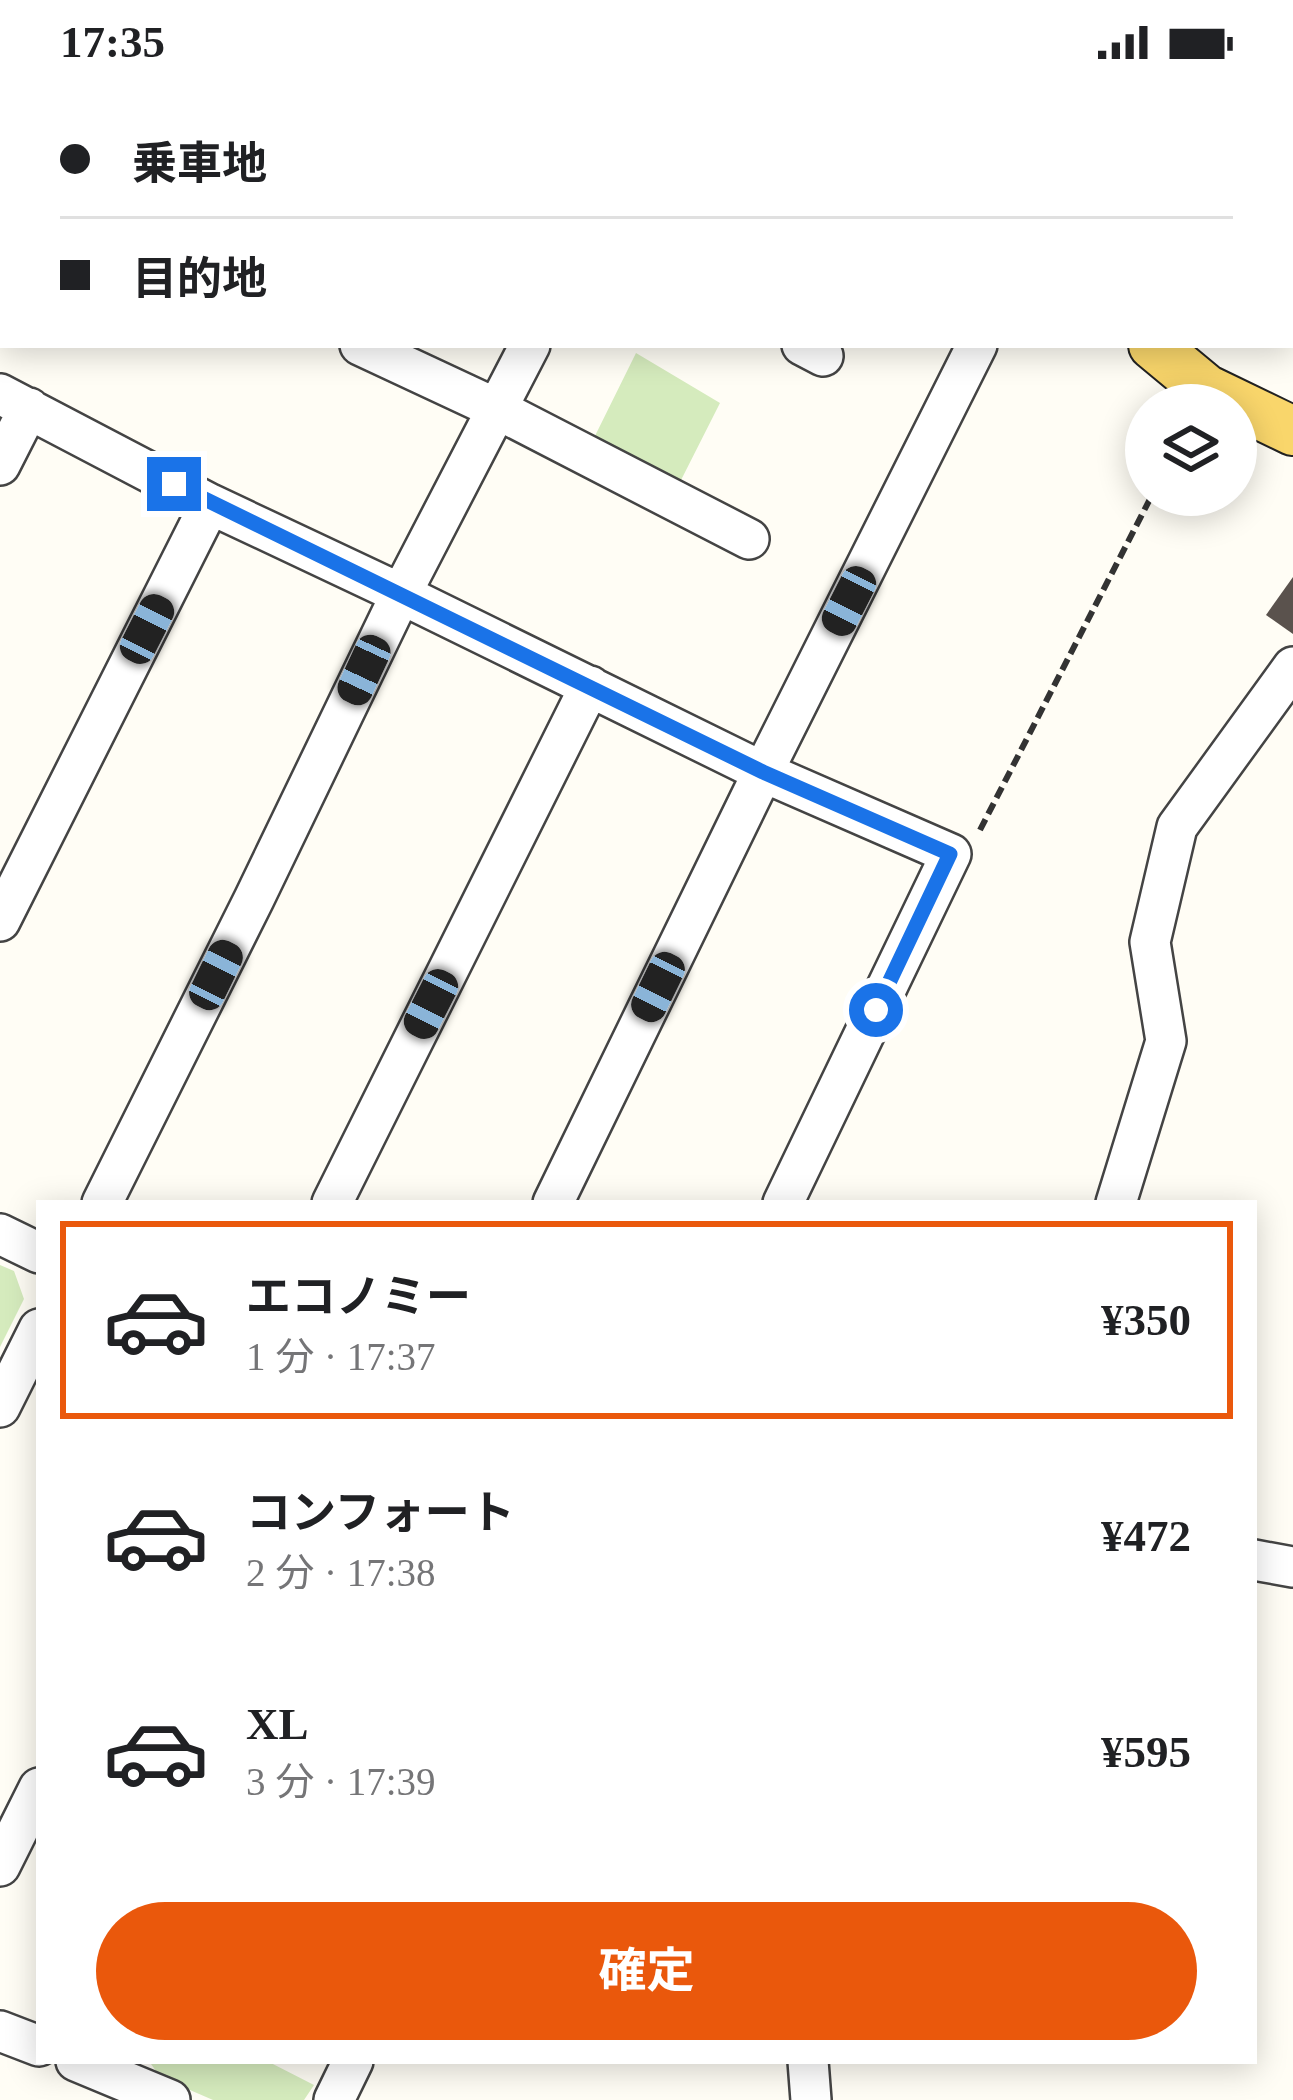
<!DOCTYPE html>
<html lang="ja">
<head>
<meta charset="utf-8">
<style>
	:root { --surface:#fff; --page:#f6f6f6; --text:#202124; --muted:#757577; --line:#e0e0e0; --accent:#ea580c }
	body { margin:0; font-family:"Times New Roman","Noto Sans JP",serif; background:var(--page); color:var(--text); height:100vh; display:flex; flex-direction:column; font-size:45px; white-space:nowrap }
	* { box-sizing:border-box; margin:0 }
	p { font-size:39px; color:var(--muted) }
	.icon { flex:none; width:66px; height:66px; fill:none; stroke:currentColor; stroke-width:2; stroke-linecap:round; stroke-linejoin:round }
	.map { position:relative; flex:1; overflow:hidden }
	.sheet { position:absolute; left:36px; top:1116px; width:1221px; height:864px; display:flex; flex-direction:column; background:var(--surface); border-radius:0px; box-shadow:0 6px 30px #0003 }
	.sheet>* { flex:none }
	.hud { position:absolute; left:0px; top:0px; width:1293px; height:264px; box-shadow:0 6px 30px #0003; display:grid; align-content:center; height:264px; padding:0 60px; background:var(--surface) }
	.buttons { position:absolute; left:1125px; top:300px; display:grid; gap:24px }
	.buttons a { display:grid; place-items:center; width:132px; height:132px; border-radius:50%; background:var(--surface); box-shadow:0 6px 30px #0003; font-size:60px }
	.end { position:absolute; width:54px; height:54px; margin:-27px; border:15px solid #1a73e8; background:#fff; box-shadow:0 0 0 6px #fff }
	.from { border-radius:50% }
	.car { position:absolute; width:36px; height:72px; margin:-36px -18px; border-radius:15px; box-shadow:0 0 9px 3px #0007; background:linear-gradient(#222 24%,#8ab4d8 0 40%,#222 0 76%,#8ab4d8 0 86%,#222 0) }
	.hud b { display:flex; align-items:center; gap:42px; height:114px; font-size:45px }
	.hud b+b { border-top:3px solid var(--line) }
	.hud i { width:30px; height:30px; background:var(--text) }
	ul { padding:21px 0 0; list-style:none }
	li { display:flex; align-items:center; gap:36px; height:198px; margin:0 24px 18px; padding:0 36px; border:6px solid transparent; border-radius:0px }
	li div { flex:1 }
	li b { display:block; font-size:45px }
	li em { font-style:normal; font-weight:700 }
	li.on { border-color:var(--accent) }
	li>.icon { width:108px; height:108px; stroke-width:1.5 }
	.cta { display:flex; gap:24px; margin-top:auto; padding:24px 60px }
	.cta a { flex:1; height:138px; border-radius:72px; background:var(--accent); color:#fff; font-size:48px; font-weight:700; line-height:138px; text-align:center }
	.status { display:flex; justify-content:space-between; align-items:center; height:84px; padding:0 60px; background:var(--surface); direction:ltr }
	.status svg { height:33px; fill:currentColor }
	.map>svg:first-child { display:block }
	.green { fill:#d5ebbd }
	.building { fill:#5a524d }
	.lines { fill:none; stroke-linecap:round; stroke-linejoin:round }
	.minor-casing { stroke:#444; stroke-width:44 }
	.major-casing { stroke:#222; stroke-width:52 }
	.path { stroke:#333; stroke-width:6; stroke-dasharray:12 6; stroke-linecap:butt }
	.minor { stroke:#fff; stroke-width:39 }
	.major { stroke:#f9d66b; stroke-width:48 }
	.route { stroke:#1a73e8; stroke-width:15 }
</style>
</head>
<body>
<div class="status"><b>17:35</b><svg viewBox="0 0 49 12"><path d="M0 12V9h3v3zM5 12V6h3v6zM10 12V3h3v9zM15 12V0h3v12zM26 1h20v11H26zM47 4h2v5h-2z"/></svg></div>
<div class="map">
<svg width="1293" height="2016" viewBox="0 0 1293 2016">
	<rect width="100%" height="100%" fill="#fffdf5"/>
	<!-- green -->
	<path class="green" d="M636,269L720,319L676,406L590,362Z
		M0,1181L14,1187L24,1215L0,1263Z
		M149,1977H267L314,2001L304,2016H213L160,1993Z"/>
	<!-- building -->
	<path class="building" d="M1293,493V550L1266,531Z"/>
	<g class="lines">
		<defs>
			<path id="minor" d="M275,0L282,3
				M664,3L666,0
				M983,3L984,0
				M0,92L3,94
				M360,261L497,325L749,455
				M802,261L823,272
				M0,310L210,420L401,510L763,688L951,770L783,1119
				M0,381L29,324
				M0,837L210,420
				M102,1119L254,815L401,510L530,261
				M332,1119L590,602
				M553,1119L763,688L977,261
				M1116,1119L1166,957L1150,858L1177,743L1293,583
				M0,1150L39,1169
				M0,1323L39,1245
				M1254,1476L1293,1483
				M0,1782L39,1704
				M0,1947L39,1962
				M76,1977L170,2016
				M808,1977L811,2016
				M334,2016L353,1977"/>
			<path id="major" d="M842,0L848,3
				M1153,261L1206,305L1293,347"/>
		</defs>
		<!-- minor casing -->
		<use href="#minor" class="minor-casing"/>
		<!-- major casing -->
		<use href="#major" class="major-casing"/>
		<!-- path -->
		<path class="path" d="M980,746L1152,411"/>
		<!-- minor -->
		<use href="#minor" class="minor"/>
		<!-- major -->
		<use href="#major" class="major"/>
	</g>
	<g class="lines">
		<!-- route -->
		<path class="route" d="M174,400L763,688L950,770L876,926"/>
	</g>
</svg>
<div class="buttons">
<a><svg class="icon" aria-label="layers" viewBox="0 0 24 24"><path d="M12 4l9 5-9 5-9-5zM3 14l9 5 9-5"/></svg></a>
</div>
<i class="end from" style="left:876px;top:926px"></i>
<i class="end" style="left:174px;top:400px"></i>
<i class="car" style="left:849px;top:517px;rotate:207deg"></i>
<i class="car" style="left:147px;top:545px;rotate:27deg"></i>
<i class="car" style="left:364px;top:586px;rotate:205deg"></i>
<i class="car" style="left:216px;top:891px;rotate:26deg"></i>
<i class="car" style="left:658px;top:903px;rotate:206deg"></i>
<i class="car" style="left:431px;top:920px;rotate:207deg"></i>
<div class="hud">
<b><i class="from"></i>乗車地</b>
<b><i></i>目的地</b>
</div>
<section class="sheet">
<ul>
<li class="on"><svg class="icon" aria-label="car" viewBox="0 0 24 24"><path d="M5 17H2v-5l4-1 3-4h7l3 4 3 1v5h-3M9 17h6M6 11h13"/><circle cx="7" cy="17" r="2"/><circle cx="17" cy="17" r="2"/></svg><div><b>エコノミー</b><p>1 分 · 17:37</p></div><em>¥350</em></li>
<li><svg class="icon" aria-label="car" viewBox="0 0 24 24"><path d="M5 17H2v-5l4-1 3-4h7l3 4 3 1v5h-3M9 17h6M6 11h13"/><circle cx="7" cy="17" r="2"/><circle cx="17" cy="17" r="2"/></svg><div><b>コンフォート</b><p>2 分 · 17:38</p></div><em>¥472</em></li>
<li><svg class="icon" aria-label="car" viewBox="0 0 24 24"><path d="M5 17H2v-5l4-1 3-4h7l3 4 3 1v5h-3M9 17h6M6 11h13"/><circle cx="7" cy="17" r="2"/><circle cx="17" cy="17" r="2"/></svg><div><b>XL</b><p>3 分 · 17:39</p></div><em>¥595</em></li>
</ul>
<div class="cta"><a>確定</a></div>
</section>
</div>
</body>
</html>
